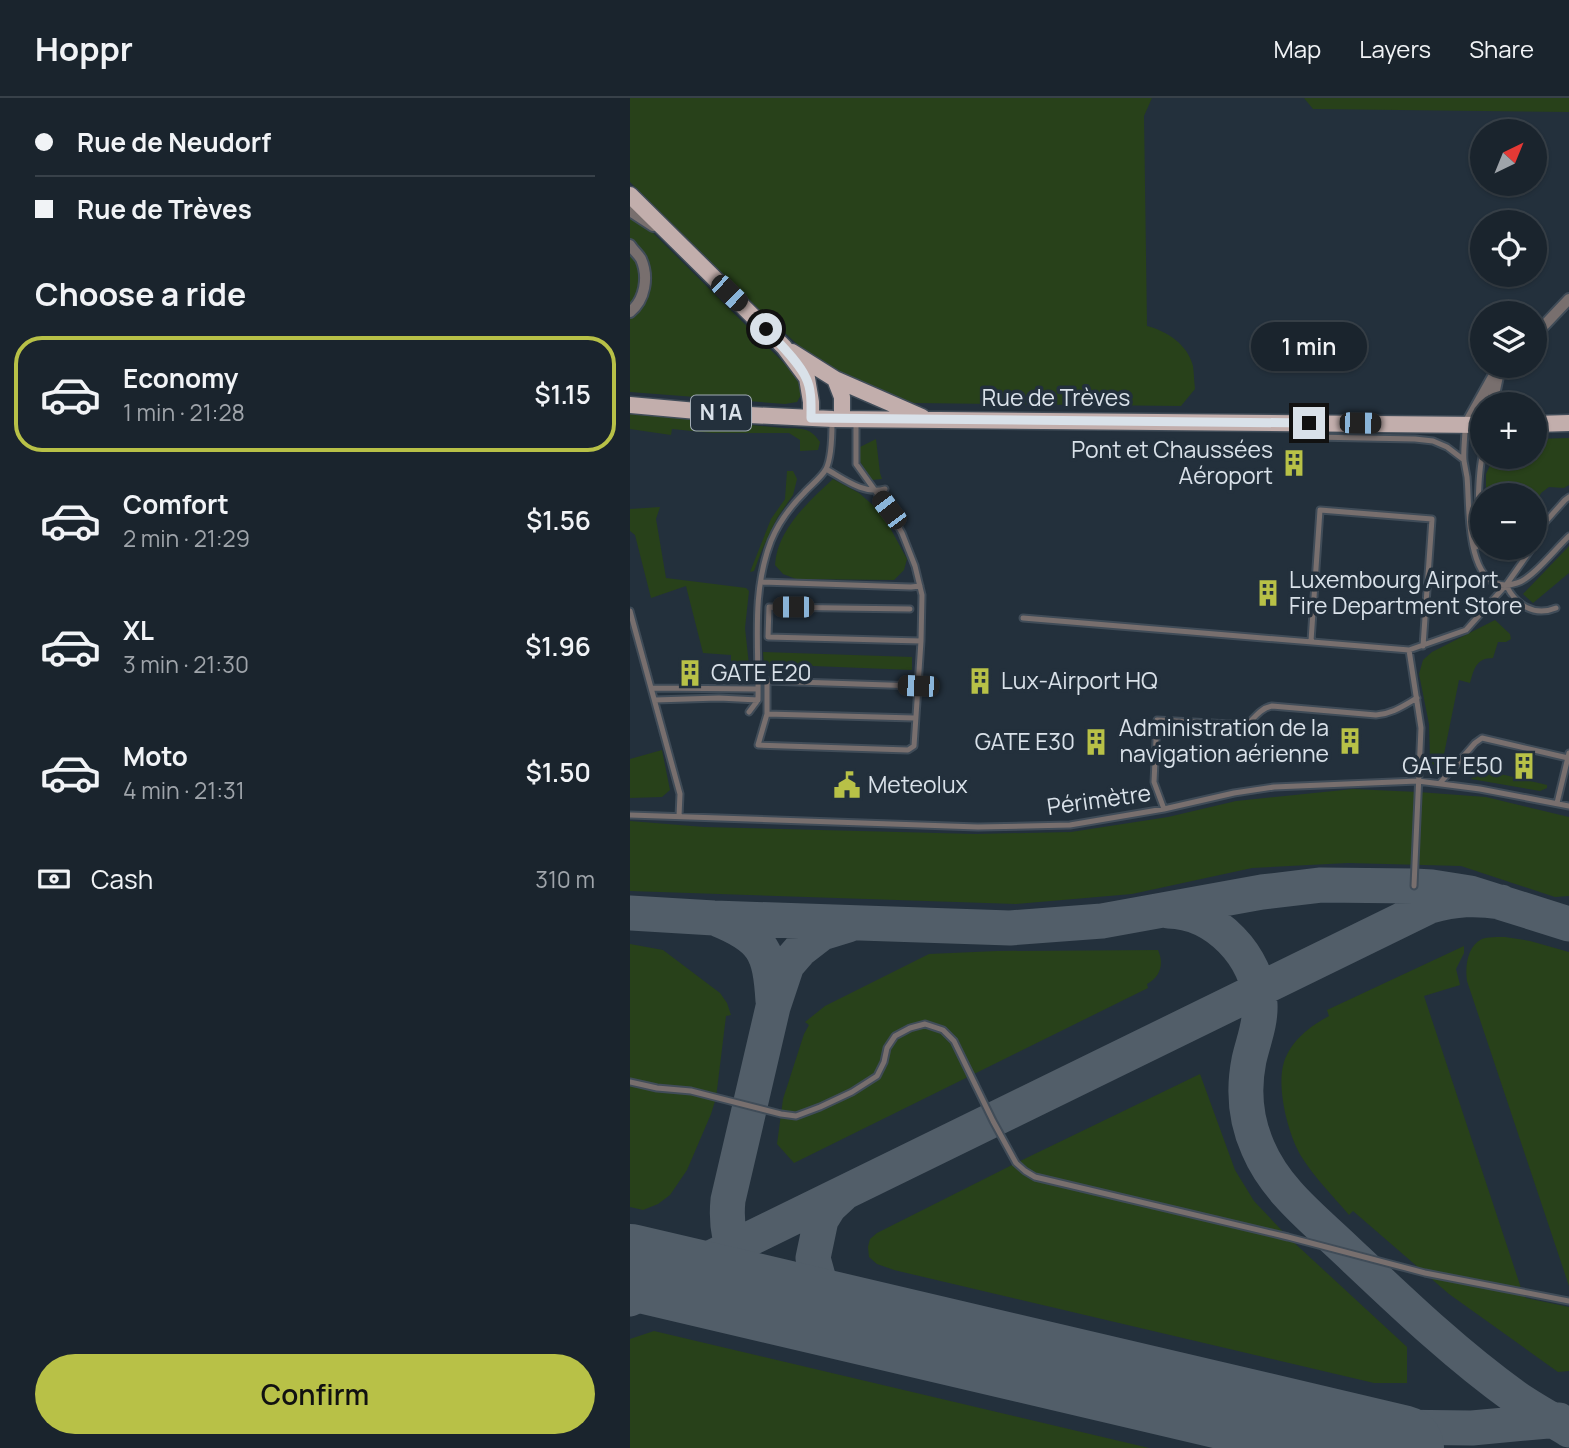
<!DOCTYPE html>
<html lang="en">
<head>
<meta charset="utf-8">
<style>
	:root { --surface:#1a242d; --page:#232c35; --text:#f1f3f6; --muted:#9fa4aa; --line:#384149; --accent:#b8c147 }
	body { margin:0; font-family:Manrope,sans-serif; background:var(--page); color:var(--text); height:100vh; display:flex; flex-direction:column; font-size:26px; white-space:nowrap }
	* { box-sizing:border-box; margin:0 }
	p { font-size:23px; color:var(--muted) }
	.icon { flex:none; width:38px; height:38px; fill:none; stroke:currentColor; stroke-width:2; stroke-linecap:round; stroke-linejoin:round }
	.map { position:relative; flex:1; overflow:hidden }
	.panel { display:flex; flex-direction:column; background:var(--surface); width:630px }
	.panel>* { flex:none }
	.hud { display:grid; align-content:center; height:154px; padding:0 35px; background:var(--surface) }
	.needle { width:46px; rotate:43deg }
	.fabs { position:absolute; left:840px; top:21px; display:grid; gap:14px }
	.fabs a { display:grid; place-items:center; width:77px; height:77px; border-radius:50%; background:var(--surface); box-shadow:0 2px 5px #0004,0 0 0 2px var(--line); font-size:35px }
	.end { position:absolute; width:32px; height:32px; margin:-16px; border:9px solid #d9e1e9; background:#111; box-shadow:0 0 0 4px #111 }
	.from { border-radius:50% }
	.bubble { position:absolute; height:49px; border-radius:24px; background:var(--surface); box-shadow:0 2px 5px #0004,0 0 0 2px var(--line); font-size:23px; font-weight:600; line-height:49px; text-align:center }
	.car { position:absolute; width:21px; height:42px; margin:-21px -10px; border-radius:9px; box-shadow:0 0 5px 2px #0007; background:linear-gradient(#222 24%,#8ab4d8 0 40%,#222 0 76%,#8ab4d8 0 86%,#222 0) }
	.hud b { display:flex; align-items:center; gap:24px; height:66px; font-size:26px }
	.hud b+b { border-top:2px solid var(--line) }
	.hud i { width:18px; height:18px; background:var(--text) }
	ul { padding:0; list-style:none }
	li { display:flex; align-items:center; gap:21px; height:116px; margin:0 14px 10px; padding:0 21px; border:4px solid transparent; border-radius:28px }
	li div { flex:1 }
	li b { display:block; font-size:26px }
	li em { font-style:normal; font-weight:600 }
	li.on { border-color:var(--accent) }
	li>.icon { width:63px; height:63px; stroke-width:1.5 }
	h2 { padding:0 35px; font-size:32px; line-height:84px }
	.pay { display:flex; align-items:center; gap:18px; height:77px; padding:0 35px; font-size:26px }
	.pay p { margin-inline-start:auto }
	.primary-button { display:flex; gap:14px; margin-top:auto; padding:14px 35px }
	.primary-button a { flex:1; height:80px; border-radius:42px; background:var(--accent); color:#111; font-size:28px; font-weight:600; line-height:80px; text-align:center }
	header { display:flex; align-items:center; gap:42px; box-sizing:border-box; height:98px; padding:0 35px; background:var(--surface); border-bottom:2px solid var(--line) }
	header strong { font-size:33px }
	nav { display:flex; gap:38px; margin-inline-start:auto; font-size:24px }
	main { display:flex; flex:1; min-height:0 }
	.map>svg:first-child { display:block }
	.green { fill:#28411a }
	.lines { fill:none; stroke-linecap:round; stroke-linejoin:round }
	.taxiway { stroke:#525e69; stroke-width:35 }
	.runway { stroke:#525e69; stroke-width:86 }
	.lane-casing { stroke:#404c58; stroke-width:9 }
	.street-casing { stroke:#404c58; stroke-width:14 }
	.primary-casing { stroke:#404c58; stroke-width:19 }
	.lane { stroke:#786f6e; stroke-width:5 }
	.street { stroke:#786f6e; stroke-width:10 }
	.primary { stroke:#c2aeac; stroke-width:16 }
	.route { stroke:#d9e1e9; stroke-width:9 }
	.labels { text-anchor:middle; stroke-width:7; stroke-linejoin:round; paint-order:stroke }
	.shield { fill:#23303c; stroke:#a2acb5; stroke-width:2 }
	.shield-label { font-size:21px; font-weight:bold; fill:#d9e1e9 }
	.street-label { font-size:23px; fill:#d9e1e9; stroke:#23303c }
	.poi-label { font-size:23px; fill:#d9e1e9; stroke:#23303c; text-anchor:end }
</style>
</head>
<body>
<header>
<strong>Hoppr</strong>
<nav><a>Map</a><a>Layers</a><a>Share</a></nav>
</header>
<main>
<section class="panel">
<div class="hud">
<b><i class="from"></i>Rue de Neudorf</b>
<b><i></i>Rue de Trèves</b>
</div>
<h2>Choose a ride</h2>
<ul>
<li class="on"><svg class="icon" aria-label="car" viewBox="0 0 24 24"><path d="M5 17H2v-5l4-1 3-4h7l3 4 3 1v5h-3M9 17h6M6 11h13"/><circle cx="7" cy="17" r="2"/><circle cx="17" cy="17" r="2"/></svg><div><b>Economy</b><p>1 min · 21:28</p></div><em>$1.15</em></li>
<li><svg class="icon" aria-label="car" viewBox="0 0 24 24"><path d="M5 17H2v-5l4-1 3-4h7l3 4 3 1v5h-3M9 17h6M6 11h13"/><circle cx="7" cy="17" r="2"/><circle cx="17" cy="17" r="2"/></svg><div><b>Comfort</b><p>2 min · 21:29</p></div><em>$1.56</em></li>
<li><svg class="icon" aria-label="car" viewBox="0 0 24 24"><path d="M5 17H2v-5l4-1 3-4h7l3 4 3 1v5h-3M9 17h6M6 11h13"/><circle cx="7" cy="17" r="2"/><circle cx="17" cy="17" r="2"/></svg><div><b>XL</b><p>3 min · 21:30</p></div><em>$1.96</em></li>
<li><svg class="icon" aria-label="car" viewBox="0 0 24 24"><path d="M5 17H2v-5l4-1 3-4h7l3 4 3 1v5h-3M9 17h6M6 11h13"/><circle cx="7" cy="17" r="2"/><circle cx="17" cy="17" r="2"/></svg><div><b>Moto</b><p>4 min · 21:31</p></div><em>$1.50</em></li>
</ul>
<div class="pay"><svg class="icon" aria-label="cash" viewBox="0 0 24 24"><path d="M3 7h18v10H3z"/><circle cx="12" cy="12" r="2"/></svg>Cash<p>310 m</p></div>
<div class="primary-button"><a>Confirm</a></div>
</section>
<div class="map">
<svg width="939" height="1350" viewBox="0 0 939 1350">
	<rect width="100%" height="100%" fill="#23303c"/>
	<!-- green -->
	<path class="green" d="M0,0H522L514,18L517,228C537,233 558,247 563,268C564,275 564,283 565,291L551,308L284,305L229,286L177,255L123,206L0,84Z
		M674,0H939V14L683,11Z
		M0,112L170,281L171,297L167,304L155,306L0,294Z
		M0,315L153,330C171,331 179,328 190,344L188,352L170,353V342L159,335H82L42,331L41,337L0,331Z
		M939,340V387L934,390L919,389L911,395L905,408V397H856V376L864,359H905V341Z
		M246,341L250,375L252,381L242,382L229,362L228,350Z
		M157,373H163L167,381L163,397L147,420L132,452L124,473L120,474L141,421L155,401Z
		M203,381L229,395L252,415L277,461L274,472L264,482L166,481L153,476L145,467C147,432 178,404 203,381Z
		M30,409L26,421L36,480L116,490L119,493L115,530L119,567L104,566L101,564V557L73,555L56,488L21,500L5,437L0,433V411Z
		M939,448V475L903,505L893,496Z
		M865,522L880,536L881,541L876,544H868L863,560C846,560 844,571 840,585L829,582L814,656L820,658L812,665L803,667L800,661L799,626L789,576L793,562L802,554Z
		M133,554L282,559V572L134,566Z
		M32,652L40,692L32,699L0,700V661Z
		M849,671L917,687V690L910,693L841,681Z
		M723,691L788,694L856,699L939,719V798L925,799L831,768L718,765L622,770L502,796L386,806L0,793V723L74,729L346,736L441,734L538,719L606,703Z
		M875,839L900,843L939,854V1188L837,883C835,869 837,848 852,841C858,839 868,839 875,839Z
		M0,846L33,852L90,895L97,905L101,917L96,918L86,1000L81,1016L57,1072L40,1097L28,1106L13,1112L0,1109Z
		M834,848V855L826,871L830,887L794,898L892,1193L896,1200L939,1209V1273L928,1274L819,1196L723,1113L719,1117C703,1098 684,1079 671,1058C658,1036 646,989 654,964C661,943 680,928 699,918L697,912Z
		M528,852C534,865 531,879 517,886L518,890L164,1065L147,1046L153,1001L174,936L179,927L175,924L195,908L299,856L367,853Z
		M570,976L605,1072L624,1103L658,1139L777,1249V1285H744L264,1172L247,1166L239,1159L238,1149L240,1141L247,1135L386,1065Z
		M24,1233L519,1350H0V1241Z"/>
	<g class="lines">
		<!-- taxiway -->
		<path class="taxiway" d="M538,813C586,814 628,858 630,906C631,925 623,944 619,962C613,992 616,1023 628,1050C646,1093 685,1122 717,1153C771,1204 825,1256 885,1299C902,1311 921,1321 939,1332
			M0,815L84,820L380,830L472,823L632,794L691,787L784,788L802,789L840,795L939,826
			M87,821C134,840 140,854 143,903
			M212,1097L199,1109L191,1122L183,1160L189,1182L201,1200L217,1214L236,1225
			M0,1167C24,1172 45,1175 68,1166L800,808C826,801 845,800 871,804
			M0,1201L53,1174
			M177,1211C166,1207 156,1203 146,1198C108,1178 94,1142 98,1102L143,909L157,867L170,852L192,835L218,827
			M598,1310L679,1324L758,1329L842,1330L929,1322"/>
		<!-- runway -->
		<path class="runway" d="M0,1169L771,1350"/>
		<defs>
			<path id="lane" d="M226,324V366L259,412L272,435L285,468L292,497L291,543L284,648L278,652L128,647L137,616V583L288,588
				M835,330C835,341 833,352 834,363C835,368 836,374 837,379C840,408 834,502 887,485C902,481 926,450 939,438
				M666,331L683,339L785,341L803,343L817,349L834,362
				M196,371C214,381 234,397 255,391
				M905,442L910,430L935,402L939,399
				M846,449C850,419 846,389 852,359
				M131,484L281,489L290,488
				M876,487C886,507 904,519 926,510
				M280,511L139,509L138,539L291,543
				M0,513L50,696L49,718
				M393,520L779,552L836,532L876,487L902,450
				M681,543L690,412L802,421L793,548
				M779,552L791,630L784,788
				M22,590L128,591
				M25,602L89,600L128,602
				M119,614L128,602C129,548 121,495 141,443C148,426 161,408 174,395C180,388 191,380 196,371C201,361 202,336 202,324
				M137,616L284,620
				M810,685L845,645L852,640L938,660
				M927,705L939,655
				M534,711L524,684L527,622L617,627C625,619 631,610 642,608L746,617C762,616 773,608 787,600
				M0,717L348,729L440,727L534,711L604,695L644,689L788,683L850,691L939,708
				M0,984L27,990L61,993L151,1016L166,1018L190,1009L222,994L247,978L254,964L257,950L265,938L280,930L295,926L313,932L324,943L363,1023L386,1065L395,1073L405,1079L658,1139L795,1175L939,1203"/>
			<path id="street" d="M0,113L23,128
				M0,147C3,152 8,156 11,161C19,179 15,202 0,214
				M905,237L939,201
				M862,306L868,278
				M836,327L869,268"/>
			<path id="primary" d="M0,97L154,249L177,280L181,304V320
				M162,254L205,281L292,319
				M205,281L212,299V321
				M0,307L100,316L203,321L852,327
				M905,326L939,325"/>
		</defs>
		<!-- lane casing -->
		<use href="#lane" class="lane-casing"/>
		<!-- street casing -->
		<use href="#street" class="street-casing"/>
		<!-- primary casing -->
		<use href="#primary" class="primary-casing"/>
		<!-- lane -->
		<use href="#lane" class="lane"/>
		<!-- street -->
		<use href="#street" class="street"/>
		<!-- primary -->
		<use href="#primary" class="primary"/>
	</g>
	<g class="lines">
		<!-- route -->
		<path class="route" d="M136,231C148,244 169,264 176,280C182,292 181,307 181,320L679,325"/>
	</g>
	<!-- icons -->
	<defs>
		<symbol id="building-bare" viewBox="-9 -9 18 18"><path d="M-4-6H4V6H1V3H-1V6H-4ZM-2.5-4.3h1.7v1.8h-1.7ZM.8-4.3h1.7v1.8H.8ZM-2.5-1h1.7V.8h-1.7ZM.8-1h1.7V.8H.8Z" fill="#b8c147" stroke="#23303c" stroke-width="2.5" paint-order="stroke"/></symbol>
		<symbol id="civic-bare" viewBox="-9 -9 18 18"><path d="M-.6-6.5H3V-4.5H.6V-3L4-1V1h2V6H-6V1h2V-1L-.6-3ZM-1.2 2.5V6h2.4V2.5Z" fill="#b8c147" stroke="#23303c" stroke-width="2.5" paint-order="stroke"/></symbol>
	</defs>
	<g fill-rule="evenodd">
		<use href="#building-bare" x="645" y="346" width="38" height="38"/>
		<use href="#building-bare" x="619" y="476" width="38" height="38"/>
		<use href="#building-bare" x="41" y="556" width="38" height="38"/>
		<use href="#building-bare" x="331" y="564" width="38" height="38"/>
		<use href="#building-bare" x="701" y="624" width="38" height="38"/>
		<use href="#building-bare" x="447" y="625" width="38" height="38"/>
		<use href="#building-bare" x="875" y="649" width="38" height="38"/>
		<use href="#civic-bare" x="198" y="668" width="38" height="38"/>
	</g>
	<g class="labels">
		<!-- shield labels -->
		<rect class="shield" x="61" y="297.5" width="60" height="35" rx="5"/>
		<g class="shield-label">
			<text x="91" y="322">N 1A</text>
		</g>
		<!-- street labels -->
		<g class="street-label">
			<text x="426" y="308">Rue de Trèves</text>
			<text transform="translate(469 702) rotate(-8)" y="8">Périmètre</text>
		</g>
		<!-- poi labels -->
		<g class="poi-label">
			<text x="643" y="360">Pont et Chaussées<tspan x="643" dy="26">Aéroport</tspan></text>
			<text x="659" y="490" text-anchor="start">Luxembourg Airport<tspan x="659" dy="26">Fire Department Store</tspan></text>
			<text x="81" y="583" text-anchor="start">GATE E20</text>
			<text x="371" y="591" text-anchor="start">Lux-Airport HQ</text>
			<text x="699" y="638">Administration de la<tspan x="699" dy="26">navigation aérienne</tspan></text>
			<text x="445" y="652">GATE E30</text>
			<text x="873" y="676">GATE E50</text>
			<text x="238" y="695" text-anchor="start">Meteolux</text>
		</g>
	</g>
</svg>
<div class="fabs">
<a><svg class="needle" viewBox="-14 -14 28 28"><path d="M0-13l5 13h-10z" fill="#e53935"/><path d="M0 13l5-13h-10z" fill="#9fa4aa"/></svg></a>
<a><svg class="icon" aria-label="locate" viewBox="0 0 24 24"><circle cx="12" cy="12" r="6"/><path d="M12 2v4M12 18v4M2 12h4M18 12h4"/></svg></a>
<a><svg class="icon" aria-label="layers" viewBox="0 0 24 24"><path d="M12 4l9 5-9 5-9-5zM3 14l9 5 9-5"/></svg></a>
<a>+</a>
<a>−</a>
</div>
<i class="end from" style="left:136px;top:231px"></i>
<i class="end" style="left:679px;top:325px"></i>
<div class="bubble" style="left:621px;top:224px;width:116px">1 min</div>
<i class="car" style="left:99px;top:195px;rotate:134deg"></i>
<i class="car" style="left:730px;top:325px;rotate:91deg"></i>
<i class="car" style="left:259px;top:412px;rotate:323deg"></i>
<i class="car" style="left:163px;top:509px;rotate:270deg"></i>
<i class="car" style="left:288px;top:588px;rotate:272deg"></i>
</div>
</main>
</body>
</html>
